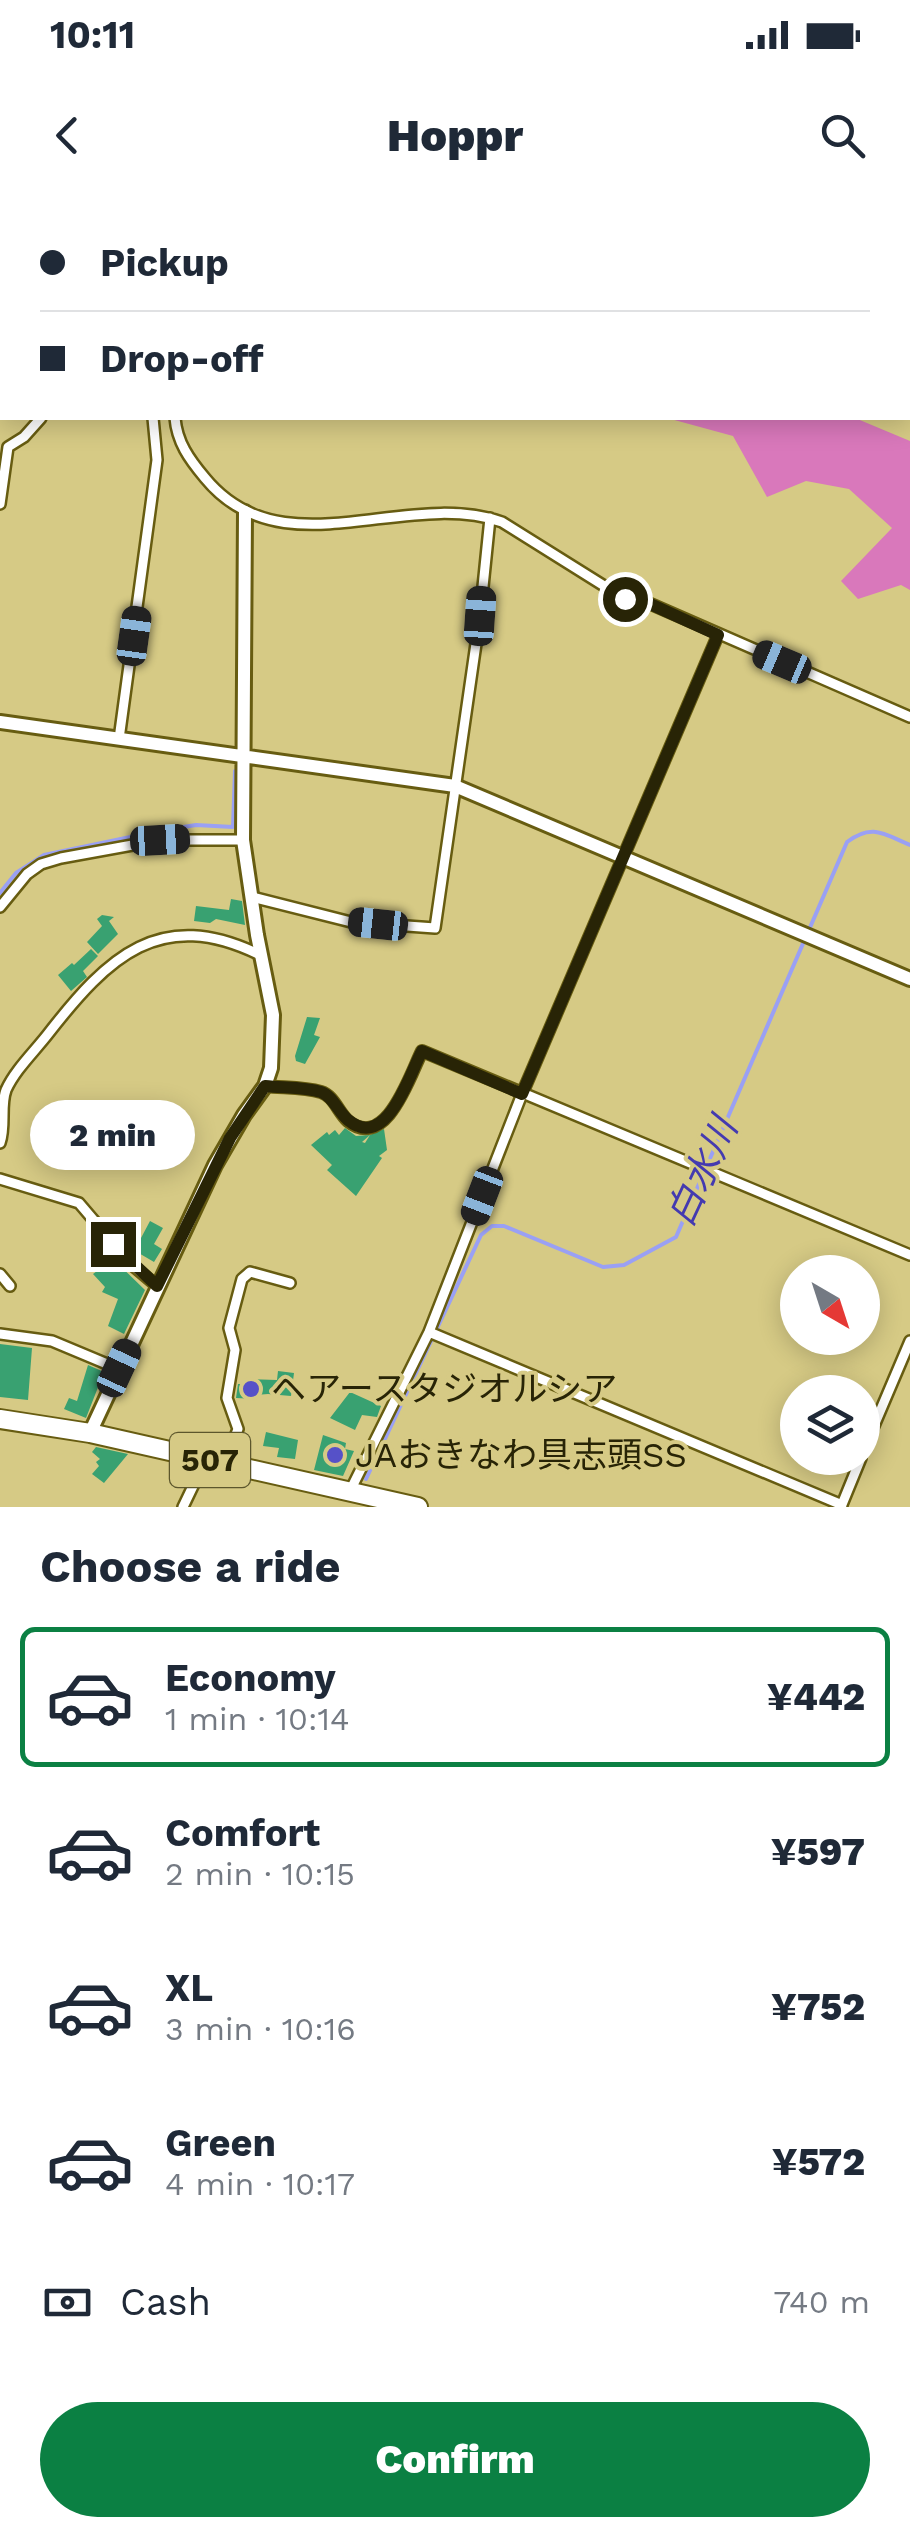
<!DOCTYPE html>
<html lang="en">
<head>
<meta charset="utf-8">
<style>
	:root { --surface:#fff; --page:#f2f2f3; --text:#1f2937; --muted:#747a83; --line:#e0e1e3; --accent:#0b8043 }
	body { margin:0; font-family:"Work Sans","Noto Sans JP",sans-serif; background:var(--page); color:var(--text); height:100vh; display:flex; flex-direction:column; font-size:38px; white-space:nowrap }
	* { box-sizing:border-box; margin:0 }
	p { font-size:32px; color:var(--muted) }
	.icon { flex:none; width:55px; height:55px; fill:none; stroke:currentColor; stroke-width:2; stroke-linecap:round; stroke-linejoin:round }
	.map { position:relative; height:1307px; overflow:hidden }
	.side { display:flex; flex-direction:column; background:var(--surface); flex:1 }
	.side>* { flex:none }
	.guide { position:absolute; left:0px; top:0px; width:910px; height:220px; box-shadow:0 5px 25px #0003; display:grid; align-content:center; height:220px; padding:0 40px; background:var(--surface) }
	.needle { width:65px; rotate:141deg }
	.fabs { position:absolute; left:780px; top:1055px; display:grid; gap:20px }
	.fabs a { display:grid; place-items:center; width:100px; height:100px; border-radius:50%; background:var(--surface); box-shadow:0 5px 25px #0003; font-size:50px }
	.end { position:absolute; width:45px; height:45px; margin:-22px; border:12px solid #282406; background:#fff; box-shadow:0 0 0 5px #fff }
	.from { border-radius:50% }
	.bubble { position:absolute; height:70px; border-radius:35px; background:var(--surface); box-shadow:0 5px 25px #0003; font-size:32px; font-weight:800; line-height:70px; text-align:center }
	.car { position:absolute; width:30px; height:60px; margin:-30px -15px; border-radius:12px; box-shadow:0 0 8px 2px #0007; background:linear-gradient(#222 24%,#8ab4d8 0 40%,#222 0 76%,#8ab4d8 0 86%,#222 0) }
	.guide b { display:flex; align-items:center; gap:35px; height:95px; font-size:38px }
	.guide b+b { border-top:2px solid var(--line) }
	.guide i { width:25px; height:25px; background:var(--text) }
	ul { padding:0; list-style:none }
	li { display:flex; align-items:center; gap:30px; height:140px; margin:0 20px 15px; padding:0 20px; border:5px solid transparent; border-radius:15px }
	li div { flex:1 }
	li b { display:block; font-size:38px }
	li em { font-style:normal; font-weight:800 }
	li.on { border-color:var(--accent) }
	li>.icon { width:90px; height:90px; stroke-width:1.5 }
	h2 { padding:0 40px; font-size:45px; line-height:120px }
	.pay { display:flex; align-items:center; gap:25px; height:110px; padding:0 40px; font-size:38px }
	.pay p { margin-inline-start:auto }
	.button { display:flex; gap:20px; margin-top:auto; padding:20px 40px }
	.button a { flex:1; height:115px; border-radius:60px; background:var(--accent); color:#fff; font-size:40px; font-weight:800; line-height:115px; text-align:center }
	.status { display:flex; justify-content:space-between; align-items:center; height:70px; padding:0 50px; background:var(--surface); direction:ltr }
	.status svg { height:28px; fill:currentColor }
	header { display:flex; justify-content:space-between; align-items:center; height:130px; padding:0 40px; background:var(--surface); font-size:45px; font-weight:800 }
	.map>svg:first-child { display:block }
	.green { fill:#d978bb }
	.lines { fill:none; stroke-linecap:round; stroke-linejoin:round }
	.stream { stroke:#9aa0f4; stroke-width:4 }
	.building { fill:#39a171 }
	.street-casing { stroke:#675c11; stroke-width:14 }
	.secondary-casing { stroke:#675c11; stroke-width:18 }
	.highway-casing { stroke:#675c11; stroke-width:22 }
	.street { stroke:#fff; stroke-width:9 }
	.secondary { stroke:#fff; stroke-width:12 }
	.highway { stroke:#fff; stroke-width:18 }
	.route { stroke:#282406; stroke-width:12 }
	.poi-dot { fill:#5651c8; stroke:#d6ca85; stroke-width:4 }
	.labels { text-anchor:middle; stroke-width:8; stroke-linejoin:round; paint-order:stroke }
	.shield { fill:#d6ca85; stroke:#5c562c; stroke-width:2.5 }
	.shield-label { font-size:32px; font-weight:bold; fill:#282406 }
	.poi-label { font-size:35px; fill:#282406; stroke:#d6ca85; text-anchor:start }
	.water-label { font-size:38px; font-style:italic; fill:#443ab0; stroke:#d6ca85 }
</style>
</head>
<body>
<div class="status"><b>10:11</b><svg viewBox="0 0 49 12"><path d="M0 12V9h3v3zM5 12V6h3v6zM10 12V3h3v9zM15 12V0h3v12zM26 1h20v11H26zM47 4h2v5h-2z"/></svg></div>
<header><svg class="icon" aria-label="back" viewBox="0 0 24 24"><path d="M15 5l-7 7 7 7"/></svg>Hoppr<svg class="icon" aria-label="search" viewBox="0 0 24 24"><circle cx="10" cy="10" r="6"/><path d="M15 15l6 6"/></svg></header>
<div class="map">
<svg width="910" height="1307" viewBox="0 0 910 1307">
	<rect width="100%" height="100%" fill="#d6ca85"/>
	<!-- green -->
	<path class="green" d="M667,218H855L910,241V390L901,385L858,399L841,381L892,328L849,289L806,281L767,297L733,236Z"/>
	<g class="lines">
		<!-- stream -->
		<path class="stream" d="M0,693L16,673L44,655L164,630L196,625L233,627L235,571
			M366,1279L481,1035L492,1026H504L603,1067L624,1065L676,1037L847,642C872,623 884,634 910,645"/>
	</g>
	<!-- building -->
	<path class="building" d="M231,699L242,701L245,725L216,719L210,723L194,721L196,706L229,710Z
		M102,715L114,717L109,721L118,734L98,754L87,742L102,726L97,719Z
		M91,749L98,756L83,771L87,777L71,791L58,775L72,763L74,765Z
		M307,817L320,818L314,835L320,837L305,864L296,861L295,856Z
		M345,928L356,936L370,935L362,942L365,943L370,935L384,929L387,950L379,956L382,958L356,996L327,970L332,965L311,945L327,932L329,935L335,930L339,935Z
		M150,1021L163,1028L154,1044L162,1049L154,1062L125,1045L135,1032L141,1038Z
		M109,1055L145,1090L124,1134L108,1126L118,1099L102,1092L105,1087L93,1074L97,1071L94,1067Z
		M0,1144L32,1148L28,1200L0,1197Z
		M88,1165L104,1172L86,1218L64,1209L69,1198L77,1201Z
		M278,1171L294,1173L291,1196L268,1194L256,1195V1199L236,1198L238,1184H249V1179L277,1180Z
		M350,1192L381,1206L377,1217L362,1215L355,1230L330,1218Z
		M266,1232L298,1240L295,1259L277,1257L279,1248L263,1246Z
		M323,1235L346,1243L345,1249L354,1251L343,1276L314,1270Z
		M96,1247L128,1254L104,1283L92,1274L99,1266L96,1262L100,1259L92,1252Z"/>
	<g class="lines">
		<defs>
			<path id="street" d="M100,0L102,2
				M870,0L871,2
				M908,74L910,78
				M175,218C177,242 189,259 205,278C282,372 404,288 502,322L625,399L637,398L910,517
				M8,247L24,237L41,218
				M0,304L8,247
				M119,539L157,260L153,218
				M252,697L351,722L435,728L480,416L490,318
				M0,707L27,674L41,664L61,658L160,640H243
				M265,886C283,888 304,887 321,892C334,896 338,912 348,921C386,952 410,875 422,851L910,1055
				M0,943C6,926 0,906 6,890C15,870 34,852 48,834C108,757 160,706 260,755
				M0,979L79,1003L131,1064L157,1086
				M0,1074L10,1086
				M429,1132L842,1305
				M0,1134L52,1141L119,1169
				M862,1254L910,1141
				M225,1263L238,1229L227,1198L235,1150L229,1128L242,1079L250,1072L290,1083
				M350,1291L429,1132L522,894L718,435
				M183,1307L206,1259
				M841,1307L861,1258"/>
			<path id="secondary" d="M0,522L455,586L910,779
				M90,1233L215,965L244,915L265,886L271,868L273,815L257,735L243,640L245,312"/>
			<path id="highway" d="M0,1219L90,1233L418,1307"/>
		</defs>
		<!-- street casing -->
		<use href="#street" class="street-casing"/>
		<!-- secondary casing -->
		<use href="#secondary" class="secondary-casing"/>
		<!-- highway casing -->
		<use href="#highway" class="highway-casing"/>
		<!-- street -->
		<use href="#street" class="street"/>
		<!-- secondary -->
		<use href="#secondary" class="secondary"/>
		<!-- highway -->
		<use href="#highway" class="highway"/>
	</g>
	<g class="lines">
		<!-- route -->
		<path class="route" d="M113,1044L157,1086L230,938L265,886C283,888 304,887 321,892C333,896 338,912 348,920C387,952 409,875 422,851L522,894L718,435L637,398L625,399"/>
	</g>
	<!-- markers -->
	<g class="poi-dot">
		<circle cx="251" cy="1189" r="10"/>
		<circle cx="335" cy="1255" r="10"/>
	</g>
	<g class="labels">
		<!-- shield labels -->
		<rect class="shield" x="170" y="1233" width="80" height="54" rx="8"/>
		<g class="shield-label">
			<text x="210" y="1271">507</text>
		</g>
		<!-- poi labels -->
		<g class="poi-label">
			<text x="271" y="1201">ヘアースタジオルシア</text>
			<text x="355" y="1267">JAおきなわ具志頭SS</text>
		</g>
		<!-- water labels -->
		<g class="water-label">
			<text transform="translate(702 972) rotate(-65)" y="13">白水川</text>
		</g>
	</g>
</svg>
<div class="fabs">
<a><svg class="needle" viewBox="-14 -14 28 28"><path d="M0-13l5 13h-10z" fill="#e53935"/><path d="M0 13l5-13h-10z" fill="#747a83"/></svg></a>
<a><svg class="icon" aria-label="layers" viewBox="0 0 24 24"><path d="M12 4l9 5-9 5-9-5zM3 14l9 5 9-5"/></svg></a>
</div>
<i class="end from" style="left:625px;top:399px"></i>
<i class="end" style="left:113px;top:1044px"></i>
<div class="bubble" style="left:30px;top:900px;width:165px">2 min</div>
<i class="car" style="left:480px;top:416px;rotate:4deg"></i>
<i class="car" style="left:134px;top:436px;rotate:8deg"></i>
<i class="car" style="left:782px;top:462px;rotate:293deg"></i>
<i class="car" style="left:160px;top:640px;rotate:87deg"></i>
<i class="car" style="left:378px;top:724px;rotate:276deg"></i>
<i class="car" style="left:482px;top:996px;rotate:201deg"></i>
<i class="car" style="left:119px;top:1168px;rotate:25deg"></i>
<div class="guide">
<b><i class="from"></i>Pickup</b>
<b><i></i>Drop-off</b>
</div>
</div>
<section class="side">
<h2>Choose a ride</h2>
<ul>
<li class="on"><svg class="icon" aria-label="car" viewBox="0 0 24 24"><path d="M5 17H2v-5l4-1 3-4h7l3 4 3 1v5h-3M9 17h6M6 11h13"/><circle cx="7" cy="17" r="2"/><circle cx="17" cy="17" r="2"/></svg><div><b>Economy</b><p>1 min · 10:14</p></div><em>¥442</em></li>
<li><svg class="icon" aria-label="car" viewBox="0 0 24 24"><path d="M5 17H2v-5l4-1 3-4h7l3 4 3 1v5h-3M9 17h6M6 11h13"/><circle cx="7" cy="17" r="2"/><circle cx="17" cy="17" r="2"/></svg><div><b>Comfort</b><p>2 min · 10:15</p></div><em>¥597</em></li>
<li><svg class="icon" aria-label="car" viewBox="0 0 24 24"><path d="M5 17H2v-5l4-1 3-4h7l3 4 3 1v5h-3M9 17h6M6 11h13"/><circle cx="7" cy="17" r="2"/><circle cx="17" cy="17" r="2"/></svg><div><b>XL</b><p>3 min · 10:16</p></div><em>¥752</em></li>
<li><svg class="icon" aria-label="car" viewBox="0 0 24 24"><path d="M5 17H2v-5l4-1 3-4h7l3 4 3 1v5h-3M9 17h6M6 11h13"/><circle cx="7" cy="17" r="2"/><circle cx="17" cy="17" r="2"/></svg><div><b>Green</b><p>4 min · 10:17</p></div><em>¥572</em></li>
</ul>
<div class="pay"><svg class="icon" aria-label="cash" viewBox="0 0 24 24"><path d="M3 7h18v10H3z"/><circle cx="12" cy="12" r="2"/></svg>Cash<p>740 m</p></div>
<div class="button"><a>Confirm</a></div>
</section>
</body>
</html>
